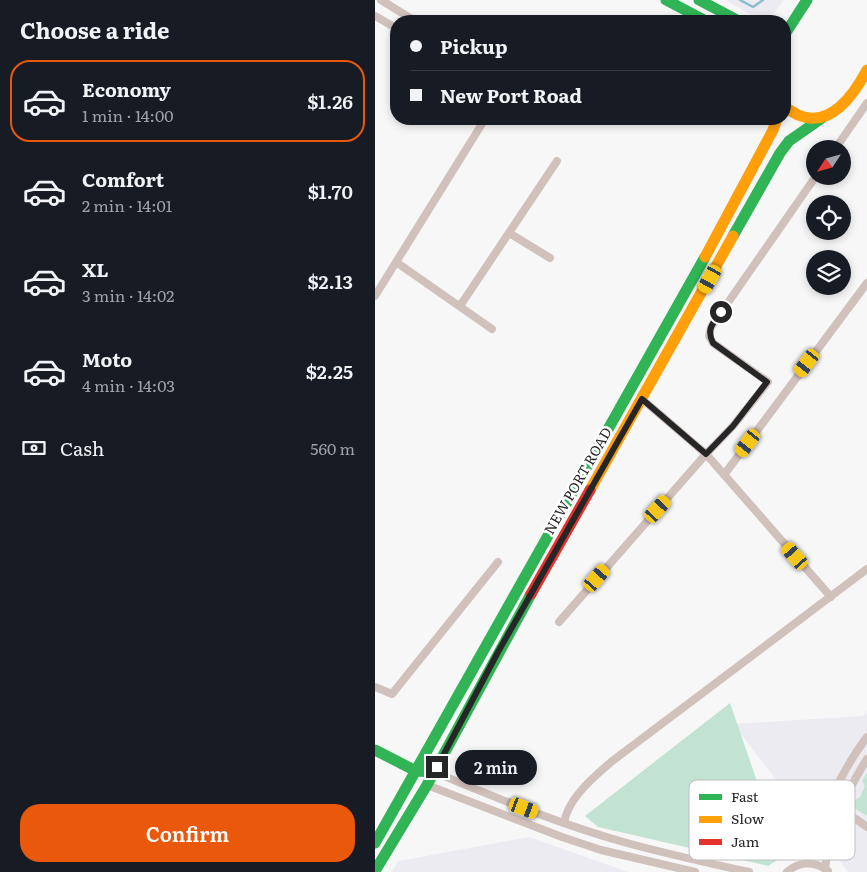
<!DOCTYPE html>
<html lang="en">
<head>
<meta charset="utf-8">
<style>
	:root { --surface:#171b24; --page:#20242c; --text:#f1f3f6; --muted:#9ea1a6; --line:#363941; --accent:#ea580c }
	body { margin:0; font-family:Literata,serif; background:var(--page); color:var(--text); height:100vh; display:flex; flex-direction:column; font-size:19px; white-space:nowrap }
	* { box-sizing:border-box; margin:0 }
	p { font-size:16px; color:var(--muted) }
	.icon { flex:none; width:28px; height:28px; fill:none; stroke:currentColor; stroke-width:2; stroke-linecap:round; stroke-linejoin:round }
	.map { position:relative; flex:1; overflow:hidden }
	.side { display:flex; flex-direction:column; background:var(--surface); width:375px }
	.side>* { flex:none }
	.guide { position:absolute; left:15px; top:15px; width:401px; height:110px; border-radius:20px; box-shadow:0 2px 8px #0003; display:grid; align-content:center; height:110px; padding:0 20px; background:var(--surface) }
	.needle { width:32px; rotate:234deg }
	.controls { position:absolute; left:431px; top:140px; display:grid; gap:10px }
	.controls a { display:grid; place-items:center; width:45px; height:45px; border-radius:50%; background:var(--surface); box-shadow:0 2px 8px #0003; font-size:25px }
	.end { position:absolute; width:22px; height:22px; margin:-11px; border:6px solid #262627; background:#fff; box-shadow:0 0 0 2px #fff }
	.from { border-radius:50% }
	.bubble { position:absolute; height:35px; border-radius:18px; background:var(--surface); box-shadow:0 2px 8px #0003; font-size:16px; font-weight:600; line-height:35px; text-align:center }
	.car { position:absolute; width:15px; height:30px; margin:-15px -8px; border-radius:6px; box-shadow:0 0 4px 1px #0007; background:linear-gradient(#f5c518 24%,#345 0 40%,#f5c518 0 76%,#345 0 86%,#f5c518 0) }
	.guide b { display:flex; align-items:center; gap:18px; height:48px; font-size:19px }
	.guide b+b { border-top:1px solid var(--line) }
	.guide i { width:12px; height:12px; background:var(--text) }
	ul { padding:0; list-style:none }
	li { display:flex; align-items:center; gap:15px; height:82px; margin:0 10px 8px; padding:0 10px; border:2px solid transparent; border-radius:20px }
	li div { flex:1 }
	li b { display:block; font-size:19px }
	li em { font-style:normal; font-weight:600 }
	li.selected { border-color:var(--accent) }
	li>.icon { width:45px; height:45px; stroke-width:1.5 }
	h2 { padding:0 20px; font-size:22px; line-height:60px }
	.pay { display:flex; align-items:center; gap:12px; height:55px; padding:0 20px; font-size:19px }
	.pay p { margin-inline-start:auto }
	.action { display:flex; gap:10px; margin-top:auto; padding:10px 20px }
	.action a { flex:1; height:58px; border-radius:20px; background:var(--accent); color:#fff; font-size:20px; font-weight:600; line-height:58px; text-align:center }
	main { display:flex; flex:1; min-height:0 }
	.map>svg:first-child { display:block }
	.built { fill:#ecebf2 }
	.green { fill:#c2e3d2 }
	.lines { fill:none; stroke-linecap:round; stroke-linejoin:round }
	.stream { stroke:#8bbccf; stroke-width:2.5 }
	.street { stroke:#d1c1bd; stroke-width:8 }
	.fast { stroke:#30b455; stroke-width:11 }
	.slow { stroke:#ff9f0a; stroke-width:11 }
	.jam { stroke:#e5322d; stroke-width:11 }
	.route { stroke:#262627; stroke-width:6 }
	.labels { text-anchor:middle; stroke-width:5; stroke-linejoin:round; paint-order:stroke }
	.street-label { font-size:14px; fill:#262627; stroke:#fff }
	.key { fill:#fff; stroke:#bebebe; stroke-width:1 }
	.key-label { font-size:14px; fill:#262627 }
</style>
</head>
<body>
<main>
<section class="side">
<h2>Choose a ride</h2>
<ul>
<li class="selected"><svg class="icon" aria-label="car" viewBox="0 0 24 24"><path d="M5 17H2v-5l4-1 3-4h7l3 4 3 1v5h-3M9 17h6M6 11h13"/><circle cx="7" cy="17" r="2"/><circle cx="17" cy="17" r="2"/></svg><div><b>Economy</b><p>1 min · 14:00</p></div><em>$1.26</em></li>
<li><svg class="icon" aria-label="car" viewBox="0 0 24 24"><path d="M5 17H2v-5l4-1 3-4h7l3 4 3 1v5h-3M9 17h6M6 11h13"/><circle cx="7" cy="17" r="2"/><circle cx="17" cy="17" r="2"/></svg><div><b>Comfort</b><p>2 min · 14:01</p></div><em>$1.70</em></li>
<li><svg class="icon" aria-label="car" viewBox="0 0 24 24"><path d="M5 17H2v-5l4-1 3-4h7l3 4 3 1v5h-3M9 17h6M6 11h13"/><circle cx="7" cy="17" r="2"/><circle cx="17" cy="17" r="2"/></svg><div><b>XL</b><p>3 min · 14:02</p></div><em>$2.13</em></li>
<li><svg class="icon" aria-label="car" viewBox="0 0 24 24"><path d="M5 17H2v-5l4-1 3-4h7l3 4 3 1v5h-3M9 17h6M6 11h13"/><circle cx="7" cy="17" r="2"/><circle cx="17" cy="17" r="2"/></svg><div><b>Moto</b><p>4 min · 14:03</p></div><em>$2.25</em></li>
</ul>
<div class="pay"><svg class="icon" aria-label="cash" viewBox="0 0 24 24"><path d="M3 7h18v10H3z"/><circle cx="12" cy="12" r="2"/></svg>Cash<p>560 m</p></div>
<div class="action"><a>Confirm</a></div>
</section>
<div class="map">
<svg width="492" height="872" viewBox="0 0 492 872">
	<rect width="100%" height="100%" fill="#f7f7f8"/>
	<!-- built -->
	<path class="built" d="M350,0H409L399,13L390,17L377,15Z
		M492,711V872H473L358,724L488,716Z
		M154,837L253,872H16L24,861Z"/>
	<!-- green -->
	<path class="green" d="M355,703L394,816L443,801L427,844L393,866L223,827L210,816Z
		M492,773V816L479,808L477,802L485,797L490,786L487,781Z"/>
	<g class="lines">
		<!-- stream -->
		<path class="stream" d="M365,0L378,7L388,0"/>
		<!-- street -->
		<path class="street" d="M6,0L40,21
			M0,16L21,28
			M460,149L492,103
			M134,233L175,258
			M21,262L117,329
			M0,296L110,119
			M85,306L182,161
			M267,399L331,454L456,597
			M349,475L492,283
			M184,622L331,454L358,426L393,382L338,343L334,336L336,327L441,176
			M0,687L17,694L123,562
			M59,772C122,798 186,825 252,843C292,854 333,863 374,872
			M52,785L187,837L226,850L320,872
			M465,812L481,819L492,827
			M189,823C193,798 218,778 236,762L492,569
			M431,863C447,837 452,807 465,780C473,765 482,750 492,737
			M450,869C454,829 471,792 492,759
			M412,872C424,861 440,861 453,871"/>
		<!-- fast -->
		<path class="fast" d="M291,0L331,21
			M324,0L364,21
			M410,34L432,0
			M358,236L405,153L414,141L447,118
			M0,750L41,771L59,772
			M0,843L330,257
			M0,871L52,785L156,594"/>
		<!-- slow -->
		<path class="slow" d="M410,107C414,110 419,113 423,115C456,129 479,94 492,70
			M330,257L398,130L402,119
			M215,490L358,236"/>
		<!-- jam -->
		<path class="jam" d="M156,594L215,490"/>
	</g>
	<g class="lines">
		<!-- route -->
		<path class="route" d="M62,767L123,652L267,399L331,454L358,426L392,382L338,343C331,329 338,323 346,312"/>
	</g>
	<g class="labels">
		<!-- street labels -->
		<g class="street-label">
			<text transform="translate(203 481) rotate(-60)" y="5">NEW PORT ROAD</text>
		</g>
	</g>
	<!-- legend -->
	<rect x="314" y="780" width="166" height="80" rx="8" class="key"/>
	<rect x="324" y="794" width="23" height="6" fill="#30b455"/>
	<rect x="324" y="816" width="23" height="7" fill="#ff9f0a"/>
	<rect x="324" y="839" width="23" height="6" fill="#e5322d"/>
	<g class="key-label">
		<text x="356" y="802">Fast</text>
		<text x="356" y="824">Slow</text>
		<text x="356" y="847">Jam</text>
	</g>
</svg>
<div class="controls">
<a><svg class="needle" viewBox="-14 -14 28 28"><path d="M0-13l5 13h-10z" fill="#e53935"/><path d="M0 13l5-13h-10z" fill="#9ea1a6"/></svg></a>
<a><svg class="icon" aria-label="locate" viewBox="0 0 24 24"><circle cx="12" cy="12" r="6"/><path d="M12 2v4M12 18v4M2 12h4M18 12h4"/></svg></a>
<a><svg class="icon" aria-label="layers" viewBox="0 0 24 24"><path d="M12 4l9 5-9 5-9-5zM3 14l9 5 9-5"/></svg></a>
</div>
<i class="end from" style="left:346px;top:312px"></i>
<i class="end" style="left:62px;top:767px"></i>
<div class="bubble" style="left:80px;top:750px;width:82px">2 min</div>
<i class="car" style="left:335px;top:279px;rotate:209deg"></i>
<i class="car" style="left:432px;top:363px;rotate:217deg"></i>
<i class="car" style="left:373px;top:443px;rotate:217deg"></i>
<i class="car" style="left:283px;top:509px;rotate:42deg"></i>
<i class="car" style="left:420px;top:556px;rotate:319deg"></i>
<i class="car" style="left:222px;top:578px;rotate:41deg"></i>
<i class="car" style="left:149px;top:808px;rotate:111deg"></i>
<div class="guide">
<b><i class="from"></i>Pickup</b>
<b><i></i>New Port Road</b>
</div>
</div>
</main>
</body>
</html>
